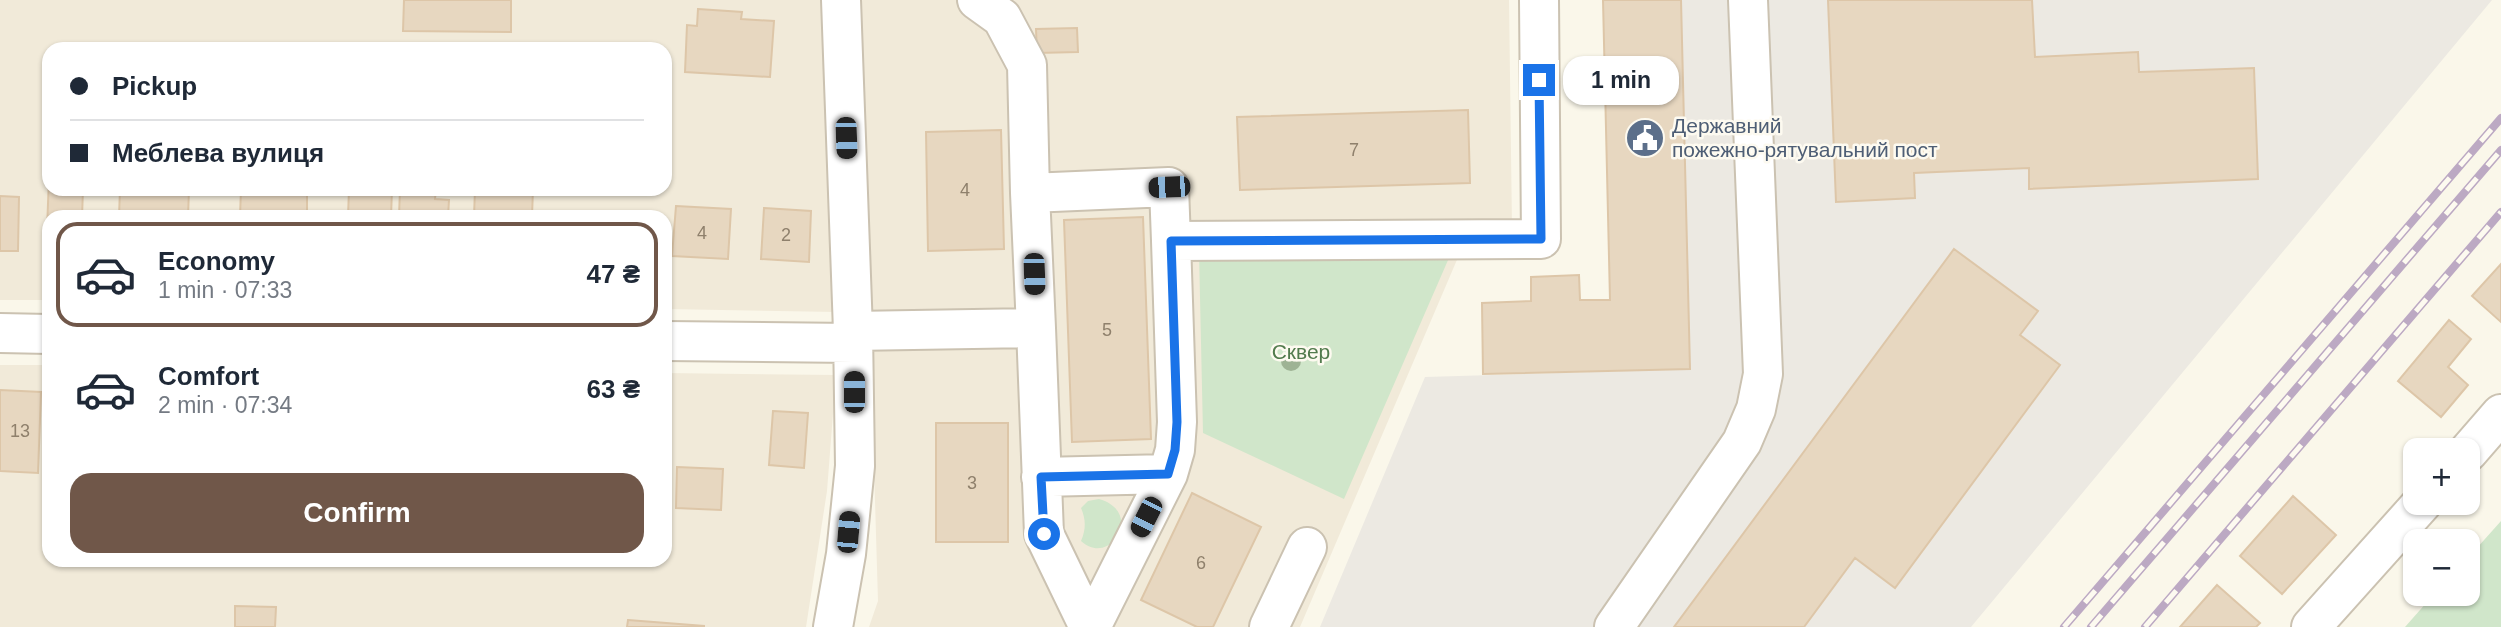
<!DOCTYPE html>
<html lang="en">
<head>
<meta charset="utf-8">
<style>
	:root { --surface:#fff; --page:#f2f2f3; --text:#1f2937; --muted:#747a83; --line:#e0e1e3; --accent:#705749 }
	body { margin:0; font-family:Arial,sans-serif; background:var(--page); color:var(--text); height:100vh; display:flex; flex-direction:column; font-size:26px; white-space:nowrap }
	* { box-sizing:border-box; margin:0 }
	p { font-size:23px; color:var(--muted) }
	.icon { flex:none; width:38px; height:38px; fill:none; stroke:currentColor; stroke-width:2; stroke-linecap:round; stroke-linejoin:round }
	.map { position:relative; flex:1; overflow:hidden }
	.drawer { position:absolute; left:42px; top:210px; width:630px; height:357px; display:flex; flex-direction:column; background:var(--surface); border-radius:21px; box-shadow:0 2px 5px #0004 }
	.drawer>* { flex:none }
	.banner { position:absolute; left:42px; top:42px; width:630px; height:154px; border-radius:21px; box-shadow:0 2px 5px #0004; display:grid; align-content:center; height:154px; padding:0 28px; background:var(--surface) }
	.tools { position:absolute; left:2403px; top:438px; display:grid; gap:14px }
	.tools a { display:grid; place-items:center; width:77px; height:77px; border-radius:14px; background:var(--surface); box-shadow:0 2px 5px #0004; font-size:35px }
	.end { position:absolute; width:32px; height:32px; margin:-16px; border:9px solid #1a73e8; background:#fff; box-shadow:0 0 0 4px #fff }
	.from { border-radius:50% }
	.bubble { position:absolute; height:49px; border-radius:21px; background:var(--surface); box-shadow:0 2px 5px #0004; font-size:23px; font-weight:600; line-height:49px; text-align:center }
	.car { position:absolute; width:21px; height:42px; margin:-21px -10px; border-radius:9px; box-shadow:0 0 5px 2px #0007; background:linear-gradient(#222 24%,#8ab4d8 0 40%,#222 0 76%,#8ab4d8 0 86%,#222 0) }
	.banner b { display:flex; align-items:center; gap:24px; height:66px; font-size:26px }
	.banner b+b { border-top:2px solid var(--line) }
	.banner i { width:18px; height:18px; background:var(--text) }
	ul { padding:12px 0 0; list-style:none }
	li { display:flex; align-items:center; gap:21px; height:105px; margin:0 14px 10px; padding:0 14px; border:4px solid transparent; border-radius:21px }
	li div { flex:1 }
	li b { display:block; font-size:26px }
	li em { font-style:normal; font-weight:600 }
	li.active { border-color:var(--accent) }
	li>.icon { width:63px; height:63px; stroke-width:1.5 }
	.cta { display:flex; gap:14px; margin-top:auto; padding:14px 28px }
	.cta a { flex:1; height:80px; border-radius:21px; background:var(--accent); color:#fff; font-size:28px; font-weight:600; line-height:80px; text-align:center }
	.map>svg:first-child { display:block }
	.residential { fill:#f1ead9; fill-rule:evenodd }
	.industrial { fill:#ece9e2 }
	.green { fill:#d0e6ca }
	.building { fill:#e7d7c0; stroke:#ddc6a8; stroke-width:2 }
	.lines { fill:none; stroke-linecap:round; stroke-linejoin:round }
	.minor-casing { stroke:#cbc2b1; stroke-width:42 }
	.minor { stroke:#fff; stroke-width:38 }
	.rail-casing { stroke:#bca9c3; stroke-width:8 }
	.rail { stroke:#fdfaf0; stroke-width:5; stroke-dasharray:16; stroke-linecap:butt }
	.tree { fill:#9eb394 }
	.route { stroke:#1a73e8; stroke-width:9 }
	.labels { text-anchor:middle; stroke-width:5; stroke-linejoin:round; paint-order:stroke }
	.number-label { font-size:18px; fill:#8f806c }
	.service-label { font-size:21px; fill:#4e5e75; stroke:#fdfaf0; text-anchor:start }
	.park-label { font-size:21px; fill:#527b4d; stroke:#fdfaf0 }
</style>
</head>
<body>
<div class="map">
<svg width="2501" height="627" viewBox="0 0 2501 627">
	<rect width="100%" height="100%" fill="#faf7ea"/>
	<!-- residential -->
	<path class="residential" d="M0,0H825L838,312L665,309V217H49V300H0ZM49,49H665V189H49Z
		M860,0H1509L1512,228L1468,234L1300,627H869L878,601Z
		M0,365H49V560H665V373L836,375L827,491L806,627H0Z"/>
	<!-- industrial -->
	<path class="industrial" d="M1681,0H2492L1971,627H1320L1425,377L1690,369Z"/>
	<!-- green -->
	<path class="green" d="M1452,251L1344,499L1203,433L1199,252Z
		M1099,499C1145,512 1110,568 1081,541C1086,529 1086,520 1081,508L1088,501Z
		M2501,521V627H2405L2435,593H2468V558Z"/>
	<!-- building -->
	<path class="building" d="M404,0H511V32L403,31Z
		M1603,0H1681L1690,369L1483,374L1482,303L1531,301V277L1579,275L1580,300H1610Z
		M1828,0H2032L2035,57L2138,52L2139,72L2254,68L2258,179L2029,189V168L1914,173L1915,198L1836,202Z
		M698,9L742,12L741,19L774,21L770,77L685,72L687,25L697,26Z
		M1077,28L1078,52L1037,53L1036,29Z
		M1468,110L1470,183L1240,190L1237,117Z
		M1001,130L1004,249L928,251L926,132Z
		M49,177V189H83L82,217H49V284L45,283Z
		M120,189H189L188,217H119Z
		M241,189H307V217H240Z
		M349,189H392L391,217H348Z
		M400,189H436L435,199L449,200L448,217H399Z
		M475,189H533L532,216L474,217Z
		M0,196L19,197L18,251H0Z
		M676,206L731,209L728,259L672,256Z
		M764,208L811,211L809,262L761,259Z
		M1143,217L1151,439L1072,442L1064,220Z
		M1954,249L2038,311L2020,335L2060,365L1895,588L1855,558L1804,627H1674Z
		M2501,264V322L2472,296Z
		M2449,320L2471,339L2448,367L2468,385L2441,417L2398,381Z
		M0,390L41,392L38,473L0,471Z
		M665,407H667L666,444H665Z
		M773,411L808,413L804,468L769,465Z
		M936,423H1008V542H936Z
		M677,467L723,469L721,510L676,508Z
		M1192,493L1261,527L1213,627H1197L1141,600Z
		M2293,496L2336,535L2282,594L2240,556Z
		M2217,585L2260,623L2256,627H2180Z
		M235,606L276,607L275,627H235Z
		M628,620L704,626V627H627Z"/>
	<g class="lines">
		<defs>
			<path id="minor" d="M977,0L1002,18L1027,65L1030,193L1169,187L1171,241
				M1030,193L1036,328
				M853,331L1036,328L1044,534L1089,627
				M0,333L49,334
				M665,341L853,343
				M2468,452L2501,414
				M1041,477L1168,474
				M833,627L846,554L855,466L853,331L841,0
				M1091,627L1168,474L1175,450L1177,422L1171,241L1541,239L1539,0
				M1269,627L1307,547
				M1614,627L1742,442L1756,409L1763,374L1748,0
				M2311,627L2423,502"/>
		</defs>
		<!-- minor casing -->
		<use href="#minor" class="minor-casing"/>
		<!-- minor -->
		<use href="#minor" class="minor"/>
		<defs>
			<path id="rail" d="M2064,627L2501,118
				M2091,627L2501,150
				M2145,627L2501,212"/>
		</defs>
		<!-- rail casing -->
		<use href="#rail" class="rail-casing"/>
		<!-- rail -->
		<use href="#rail" class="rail"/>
	</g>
	<!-- trees -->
	<circle class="tree" cx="1291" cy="361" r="10"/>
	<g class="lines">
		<!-- route -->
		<path class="route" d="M1044,534L1041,477L1168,474L1175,450L1177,422L1171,241L1541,239L1539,80"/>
	</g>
	<!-- icons -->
	<defs>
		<symbol id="civic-disc" viewBox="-11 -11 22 22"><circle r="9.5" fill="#5c6f8a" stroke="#fdfaf0"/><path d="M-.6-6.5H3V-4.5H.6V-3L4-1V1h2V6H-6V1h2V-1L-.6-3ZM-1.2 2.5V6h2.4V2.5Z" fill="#fff"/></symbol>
	</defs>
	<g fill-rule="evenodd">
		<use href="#civic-disc" x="1623" y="116" width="44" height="44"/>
	</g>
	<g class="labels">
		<!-- number labels -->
		<g class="number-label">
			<text x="1354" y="156">7</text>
			<text x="965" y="196">4</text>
			<text x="702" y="239">4</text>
			<text x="786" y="241">2</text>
			<text x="1107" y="336">5</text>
			<text x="20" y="437">13</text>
			<text x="972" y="489">3</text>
			<text x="1201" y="569">6</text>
		</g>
		<!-- service labels -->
		<g class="service-label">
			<text x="1672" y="133">Державний<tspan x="1672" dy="24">пожежно-рятувальний пост</tspan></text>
		</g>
		<!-- park labels -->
		<g class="park-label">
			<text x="1301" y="359">Сквер</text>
		</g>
	</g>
</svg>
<div class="tools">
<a>+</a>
<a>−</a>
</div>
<i class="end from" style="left:1044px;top:534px"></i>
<i class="end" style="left:1539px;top:80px"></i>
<div class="bubble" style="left:1563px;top:56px;width:116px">1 min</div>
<i class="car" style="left:846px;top:138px;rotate:178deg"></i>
<i class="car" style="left:1169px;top:187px;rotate:268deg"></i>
<i class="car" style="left:1034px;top:274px;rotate:178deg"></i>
<i class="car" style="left:854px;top:392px;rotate:0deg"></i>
<i class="car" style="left:1146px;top:517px;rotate:207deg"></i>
<i class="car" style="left:848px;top:532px;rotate:5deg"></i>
<div class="banner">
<b><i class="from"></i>Pickup</b>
<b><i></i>Меблева вулиця</b>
</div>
<section class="drawer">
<ul>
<li class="active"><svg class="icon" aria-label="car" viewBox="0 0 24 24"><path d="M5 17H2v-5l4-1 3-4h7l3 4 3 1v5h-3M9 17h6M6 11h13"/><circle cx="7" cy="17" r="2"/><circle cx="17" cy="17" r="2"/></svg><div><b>Economy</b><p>1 min · 07:33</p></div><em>47 ₴</em></li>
<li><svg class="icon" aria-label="car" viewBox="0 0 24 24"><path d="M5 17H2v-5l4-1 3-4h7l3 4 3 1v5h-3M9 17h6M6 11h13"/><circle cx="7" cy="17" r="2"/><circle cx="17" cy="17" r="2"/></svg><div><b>Comfort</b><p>2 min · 07:34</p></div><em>63 ₴</em></li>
</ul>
<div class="cta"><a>Confirm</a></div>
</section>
</div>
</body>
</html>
